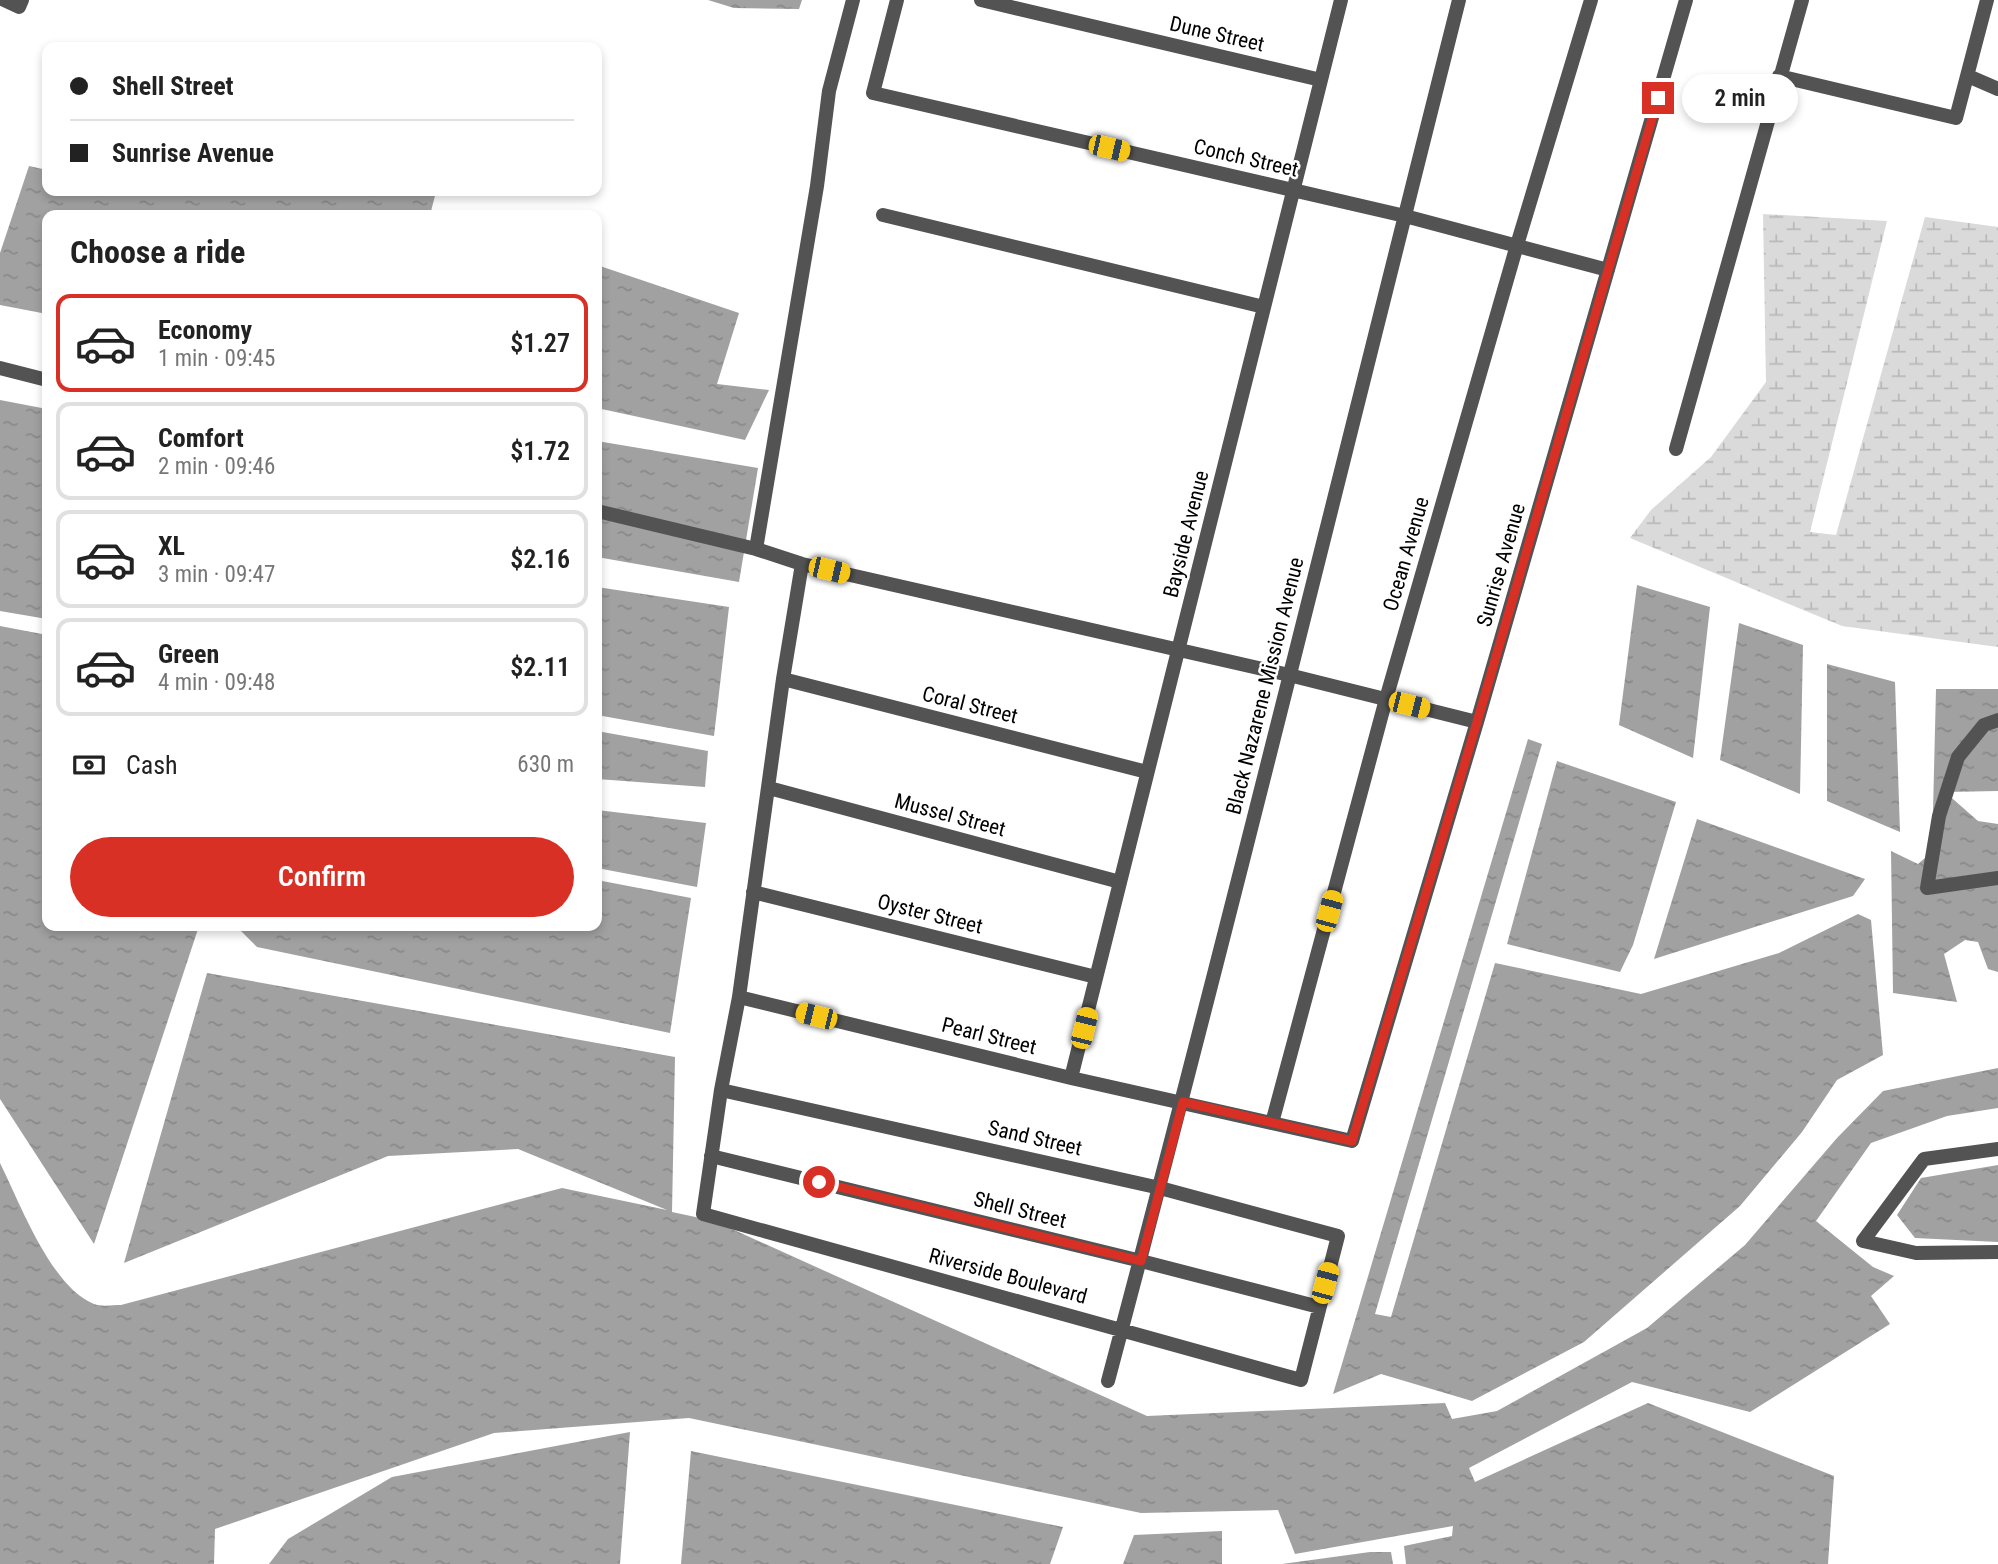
<!DOCTYPE html>
<html lang="en">
<head>
<meta charset="utf-8">
<style>
	:root { --surface:#fff; --page:#f2f2f2; --text:#222; --muted:#767676; --line:#e0e0e0; --accent:#d93025 }
	body { margin:0; font-family:"Roboto Condensed",sans-serif; background:var(--page); color:var(--text); height:100vh; display:flex; flex-direction:column; font-size:26px; white-space:nowrap }
	* { box-sizing:border-box; margin:0 }
	p { font-size:23px; color:var(--muted) }
	.icon { flex:none; width:38px; height:38px; fill:none; stroke:currentColor; stroke-width:2; stroke-linecap:round; stroke-linejoin:round }
	.map { position:relative; flex:1; overflow:hidden }
	.panel { position:absolute; left:42px; top:210px; width:560px; height:721px; display:flex; flex-direction:column; background:var(--surface); border-radius:14px; box-shadow:0 4px 10px #0003 }
	.panel>* { flex:none }
	.hud { position:absolute; left:42px; top:42px; width:560px; height:154px; border-radius:14px; box-shadow:0 4px 10px #0003; display:grid; align-content:center; height:154px; padding:0 28px; background:var(--surface) }
	.end { position:absolute; width:32px; height:32px; margin:-16px; border:9px solid #d93025; background:#fff; box-shadow:0 0 0 4px #fff }
	.from { border-radius:50% }
	.bubble { position:absolute; height:49px; border-radius:24px; background:var(--surface); box-shadow:0 4px 10px #0003; font-size:23px; font-weight:600; line-height:49px; text-align:center }
	.car { position:absolute; width:21px; height:42px; margin:-21px -10px; border-radius:9px; box-shadow:0 0 5px 2px #0007; background:linear-gradient(#f5c518 24%,#345 0 40%,#f5c518 0 76%,#345 0 86%,#f5c518 0) }
	.hud b { display:flex; align-items:center; gap:24px; height:66px; font-size:26px }
	.hud b+b { border-top:2px solid var(--line) }
	.hud i { width:18px; height:18px; background:var(--text) }
	ul { padding:0; list-style:none }
	li { display:flex; align-items:center; gap:21px; height:98px; margin:0 14px 10px; padding:0 14px; border:4px solid var(--line); border-radius:14px }
	li div { flex:1 }
	li b { display:block; font-size:26px }
	li em { font-style:normal; font-weight:600 }
	li.on { border-color:var(--accent) }
	li>.icon { width:63px; height:63px; stroke-width:1.5 }
	h2 { padding:0 28px; font-size:32px; line-height:84px }
	.pay { display:flex; align-items:center; gap:18px; height:77px; padding:0 28px; font-size:26px }
	.pay p { margin-inline-start:auto }
	.button { display:flex; gap:14px; margin-top:auto; padding:14px 28px }
	.button a { flex:1; height:80px; border-radius:42px; background:var(--accent); color:#fff; font-size:28px; font-weight:600; line-height:80px; text-align:center }
	.map>svg:first-child { display:block }
	.wetland { fill:url(#wetland-marsh) }
	.water { fill:url(#water-ripples) }
	.lines { fill:none; stroke-linecap:round; stroke-linejoin:round }
	.minor { stroke:#535353; stroke-width:14 }
	.route { stroke:#d93025; stroke-width:9 }
	.labels { text-anchor:middle; stroke-width:5; stroke-linejoin:round; paint-order:stroke }
	.street-label { font-size:21px; fill:#000; stroke:#fff }
</style>
</head>
<body>
<div class="map">
<svg width="1998" height="1564" viewBox="0 0 1998 1564">
	<defs>
		<pattern id="wetland-marsh" width="20" height="14" patternUnits="userSpaceOnUse" patternTransform="scale(1.75)"><rect width="20" height="14" fill="#dadada"/><path d="M1 5h8M5 5V1M11 12h8M15 12V8" fill="none" stroke="#b9b9b9"/></pattern>
		<pattern id="water-ripples" width="26" height="14" patternUnits="userSpaceOnUse" patternTransform="scale(1.75)"><rect width="26" height="14" fill="#a1a1a1"/><path d="M2 4q2-2 4 0t4 0M15 11q2-2 4 0t4 0" fill="none" stroke="#898989"/></pattern>
	</defs>
	<rect width="100%" height="100%" fill="#fff"/>
	<!-- wetland -->
	<path class="wetland" d="M1763,214L1887,221L1810,532L1836,535L1925,217L1998,227V647L1842,626L1630,538L1651,510L1711,457L1766,382Z"/>
	<!-- water -->
	<path class="water" d="M708,0H802L799,9L734,8Z
		M29,166L47,170V191L436,192L430,215H47V314L0,305V253Z
		M597,265L739,313L717,384L769,390L745,440L597,408Z
		M0,400L47,409V619L0,611Z
		M597,441L758,468L739,582L597,557Z
		M1637,585L1710,607L1693,758L1619,725Z
		M597,587L729,607L714,736L597,715Z
		M1739,623L1803,645L1800,794L1720,760Z
		M0,626L47,635V926H199L94,1244L0,1099Z
		M1827,664L1895,682L1900,832L1827,801Z
		M1936,689H1998V791L1945,792L1978,821L1998,824V972L1988,969L1978,942L1965,940L1944,954L1957,1002L1893,993L1891,851L1918,864L1932,852Z
		M597,731L708,751L705,787L597,779Z
		M1528,739L1542,744L1375,1314L1391,1317L1495,963L1641,994L1779,953L1858,914L1871,920L1883,1055L1837,1080L1802,1132L1740,1206L1584,1342L1472,1401L1381,1374L1333,1394Z
		M1557,761L1676,802L1633,945L1620,972L1507,944Z
		M597,810L706,823L697,887L597,868Z
		M1697,819L1865,879L1853,896L1654,959Z
		M597,880L691,898L670,1033L257,947L236,926H597Z
		M207,973L675,1057L672,1212L714,1221L1147,1416L1445,1403L1452,1419L1497,1411L1647,1328L1745,1245L1837,1138L1883,1091L1998,1068V1108L1947,1116L1871,1143L1816,1221L1873,1267L1894,1276L1871,1296L1890,1324L1750,1412L1632,1382L1469,1468L1475,1482L1648,1403L1834,1476L1828,1564H1406L1404,1546L1452,1536L1453,1526L1295,1554L1278,1510L1141,1513L689,1418L494,1433L215,1529L214,1564H0V1163C20,1203 51,1287 94,1304C101,1307 113,1305 121,1305L562,1188L667,1210L518,1149L388,1156L124,1263Z
		M1998,1165V1242L1915,1238L1897,1215L1921,1178Z
		M630,1432L620,1564H269L288,1539L392,1477Z
		M691,1451L1063,1527L1050,1564H681Z
		M1222,1531V1564H1123L1134,1535Z
		M1370,1552H1391L1393,1564H1282Z"/>
	<g class="lines">
		<!-- minor -->
		<path class="minor" d="M4,0L19,7L22,0
			M897,0L873,93L1405,216L1608,270
			M981,0L1321,80
			M1779,76L1956,118L1987,0
			M1968,76L1998,89
			M883,215L1264,307
			M0,368L47,380
			M1676,449L1802,0
			M597,511L756,549L802,564L1289,675L1477,722
			M756,549L817,186L829,91L853,0
			M783,679L1147,772
			M1998,720L1984,725L1958,757L1939,816L1927,888L1998,878
			M769,788L1120,882
			M753,892L1096,977
			M739,997L1071,1078L1352,1141L1477,722L1686,0
			M1071,1078L1341,0
			M721,1090L1160,1188L1338,1236L1301,1380L703,1214L721,1090L739,997L783,679L802,564
			M1272,1123L1386,699L1517,245L1591,0
			M1998,1149L1924,1159L1863,1241L1916,1253L1998,1252
			M711,1156L1141,1261L1319,1307
			M1108,1381C1230,922 1343,461 1459,0"/>
	</g>
	<g class="lines">
		<!-- route -->
		<path class="route" d="M819,1182L1141,1261L1183,1102L1352,1141L1477,722L1658,98"/>
	</g>
	<g class="labels">
		<!-- street labels -->
		<g class="street-label">
			<text transform="translate(1217 34) rotate(13)" y="7">Dune Street</text>
			<text transform="translate(1246 158) rotate(13)" y="7">Conch Street</text>
			<text transform="translate(1186 534) rotate(-76)" y="7">Bayside Avenue</text>
			<text transform="translate(1406 554) rotate(-74)" y="7">Ocean Avenue</text>
			<text transform="translate(1501 565) rotate(-74)" y="7">Sunrise Avenue</text>
			<text transform="translate(1265 686) rotate(-76)" y="7">Black Nazarene Mission Avenue</text>
			<text transform="translate(970 705) rotate(14)" y="7">Coral Street</text>
			<text transform="translate(950 815) rotate(15)" y="7">Mussel Street</text>
			<text transform="translate(930 914) rotate(14)" y="7">Oyster Street</text>
			<text transform="translate(989 1036) rotate(14)" y="7">Pearl Street</text>
			<text transform="translate(1035 1138) rotate(13)" y="7">Sand Street</text>
			<text transform="translate(1020 1210) rotate(14)" y="7">Shell Street</text>
			<text transform="translate(1008 1276) rotate(15)" y="7">Riverside Boulevard</text>
		</g>
	</g>
</svg>
<i class="end from" style="left:819px;top:1182px"></i>
<i class="end" style="left:1658px;top:98px"></i>
<div class="bubble" style="left:1682px;top:74px;width:116px">2 min</div>
<i class="car" style="left:1109px;top:148px;rotate:103deg"></i>
<i class="car" style="left:829px;top:570px;rotate:103deg"></i>
<i class="car" style="left:1409px;top:705px;rotate:104deg"></i>
<i class="car" style="left:1329px;top:911px;rotate:15deg"></i>
<i class="car" style="left:816px;top:1016px;rotate:284deg"></i>
<i class="car" style="left:1084px;top:1028px;rotate:14deg"></i>
<i class="car" style="left:1325px;top:1283px;rotate:15deg"></i>
<div class="hud">
<b><i class="from"></i>Shell Street</b>
<b><i></i>Sunrise Avenue</b>
</div>
<section class="panel">
<h2>Choose a ride</h2>
<ul>
<li class="on"><svg class="icon" aria-label="car" viewBox="0 0 24 24"><path d="M5 17H2v-5l4-1 3-4h7l3 4 3 1v5h-3M9 17h6M6 11h13"/><circle cx="7" cy="17" r="2"/><circle cx="17" cy="17" r="2"/></svg><div><b>Economy</b><p>1 min · 09:45</p></div><em>$1.27</em></li>
<li><svg class="icon" aria-label="car" viewBox="0 0 24 24"><path d="M5 17H2v-5l4-1 3-4h7l3 4 3 1v5h-3M9 17h6M6 11h13"/><circle cx="7" cy="17" r="2"/><circle cx="17" cy="17" r="2"/></svg><div><b>Comfort</b><p>2 min · 09:46</p></div><em>$1.72</em></li>
<li><svg class="icon" aria-label="car" viewBox="0 0 24 24"><path d="M5 17H2v-5l4-1 3-4h7l3 4 3 1v5h-3M9 17h6M6 11h13"/><circle cx="7" cy="17" r="2"/><circle cx="17" cy="17" r="2"/></svg><div><b>XL</b><p>3 min · 09:47</p></div><em>$2.16</em></li>
<li><svg class="icon" aria-label="car" viewBox="0 0 24 24"><path d="M5 17H2v-5l4-1 3-4h7l3 4 3 1v5h-3M9 17h6M6 11h13"/><circle cx="7" cy="17" r="2"/><circle cx="17" cy="17" r="2"/></svg><div><b>Green</b><p>4 min · 09:48</p></div><em>$2.11</em></li>
</ul>
<div class="pay"><svg class="icon" aria-label="cash" viewBox="0 0 24 24"><path d="M3 7h18v10H3z"/><circle cx="12" cy="12" r="2"/></svg>Cash<p>630 m</p></div>
<div class="button"><a>Confirm</a></div>
</section>
</div>
</body>
</html>
